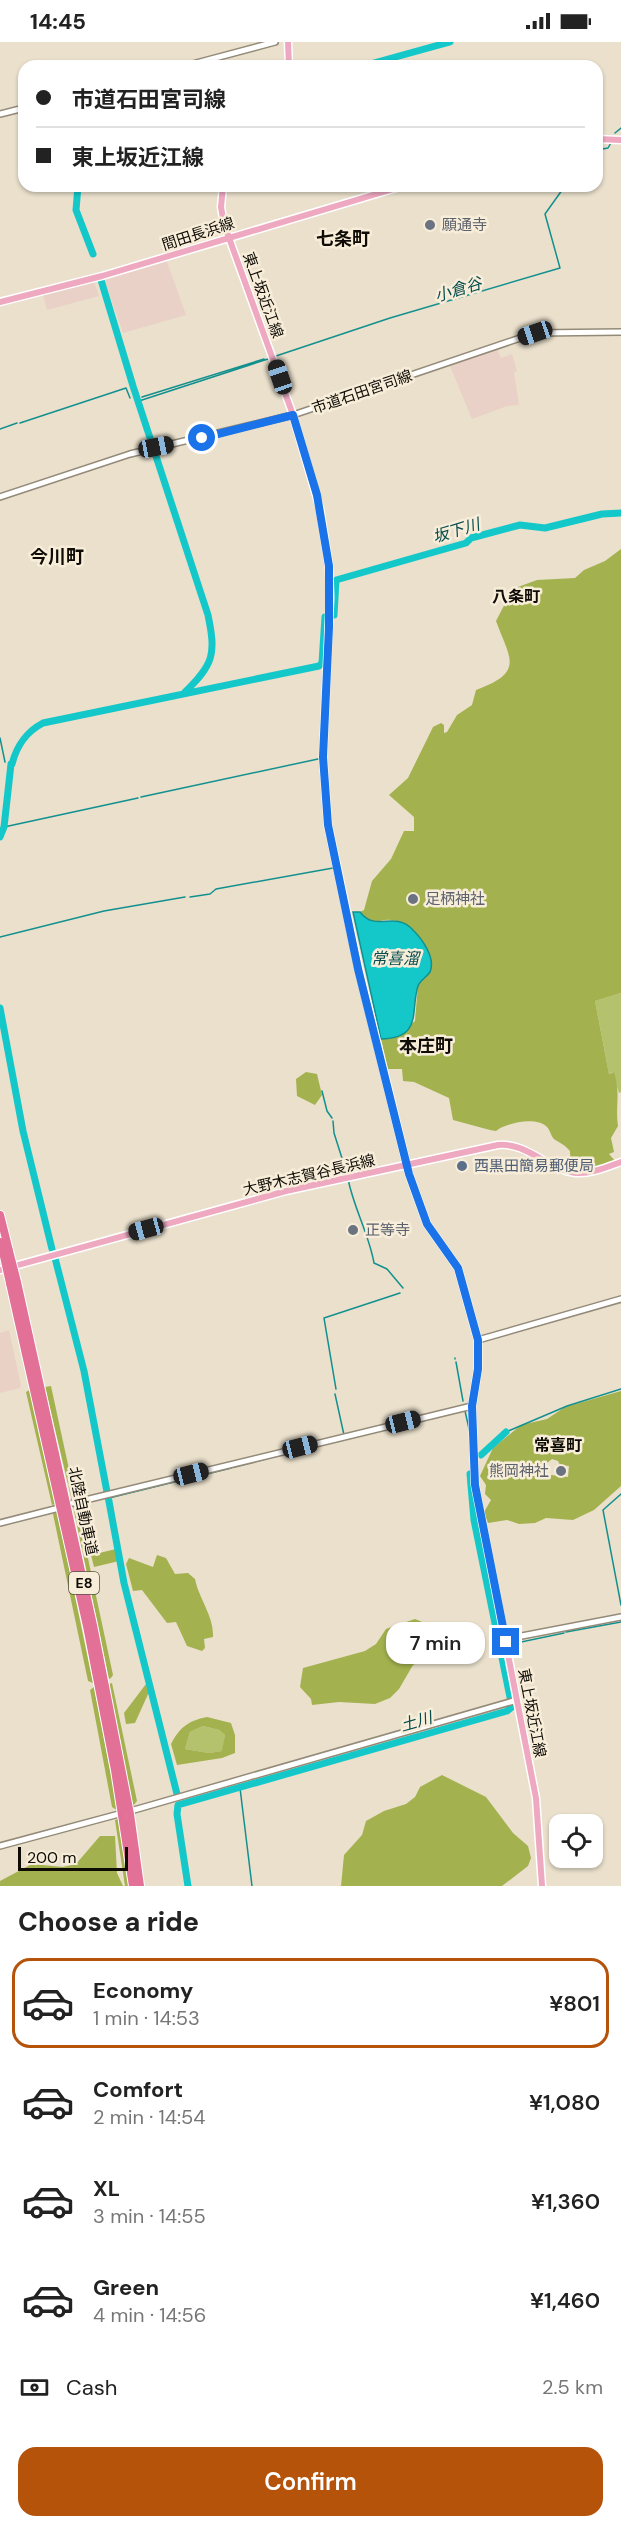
<!DOCTYPE html>
<html lang="en">
<head>
<meta charset="utf-8">
<style>
	:root { --surface:#fff; --page:#f2f2f2; --text:#222; --muted:#767676; --line:#e0e0e0; --accent:#b45309 }
	body { margin:0; font-family:"DM Sans","Noto Sans JP",sans-serif; background:var(--page); color:var(--text); height:100vh; display:flex; flex-direction:column; font-size:22px; white-space:nowrap }
	* { box-sizing:border-box; margin:0 }
	p { font-size:20px; color:var(--muted) }
	.icon { flex:none; width:33px; height:33px; fill:none; stroke:currentColor; stroke-width:2; stroke-linecap:round; stroke-linejoin:round }
	.map { position:relative; height:1844px; overflow:hidden }
	.sheet { display:flex; flex-direction:column; background:var(--surface); flex:1 }
	.sheet>* { flex:none }
	.guide { position:absolute; left:18px; top:18px; width:585px; height:132px; border-radius:18px; box-shadow:0 2px 4px #0004; display:grid; align-content:center; height:132px; padding:0 18px; background:var(--surface) }
	.tools { position:absolute; left:549px; top:1772px; display:grid; gap:12px }
	.tools a { display:grid; place-items:center; width:54px; height:54px; border-radius:12px; background:var(--surface); box-shadow:0 2px 4px #0004; font-size:30px }
	.scale { position:absolute; left:18px; bottom:15px; width:110px; box-sizing:border-box; padding-left:6px; border:3px solid #0f0c06; border-top:0; font-size:16px; line-height:21px; white-space:nowrap; color:#0f0c06; -webkit-text-stroke:4px #f7edd9; paint-order:stroke }
	.end { position:absolute; width:27px; height:27px; margin:-14px; border:8px solid #1a73e8; background:#fff; box-shadow:0 0 0 3px #fff }
	.from { border-radius:50% }
	.bubble { position:absolute; height:42px; border-radius:18px; background:var(--surface); box-shadow:0 2px 4px #0004; font-size:20px; font-weight:600; line-height:42px; text-align:center }
	.car { position:absolute; width:18px; height:36px; margin:-18px -9px; border-radius:8px; box-shadow:0 0 4px 2px #0007; background:linear-gradient(#222 24%,#8ab4d8 0 40%,#222 0 76%,#8ab4d8 0 86%,#222 0) }
	.guide b { display:flex; align-items:center; gap:21px; height:57px; font-size:22px }
	.guide b+b { border-top:2px solid var(--line) }
	.guide i { width:15px; height:15px; background:var(--text) }
	ul { padding:0; list-style:none }
	li { display:flex; align-items:center; gap:18px; height:90px; margin:0 12px 9px; padding:0 6px; border:3px solid transparent; border-radius:18px }
	li div { flex:1 }
	li b { display:block; font-size:22px }
	li em { font-style:normal; font-weight:600 }
	li.active { border-color:var(--accent) }
	li>.icon { width:54px; height:54px; stroke-width:1.5 }
	h2 { padding:0 18px; font-size:27px; line-height:72px }
	.pay { display:flex; align-items:center; gap:15px; height:66px; padding:0 18px; font-size:22px }
	.pay p { margin-inline-start:auto }
	.button { display:flex; gap:12px; margin-top:auto; padding:12px 18px }
	.button a { flex:1; height:69px; border-radius:18px; background:var(--accent); color:#fff; font-size:24px; font-weight:600; line-height:69px; text-align:center }
	.status { display:flex; justify-content:space-between; align-items:center; height:42px; padding:0 30px; background:var(--surface); direction:ltr }
	.status svg { height:16px; fill:currentColor }
	.map>svg:first-child { display:block }
	.industrial { fill:#e9d1c7 }
	.education { fill:#e9d1c6 }
	.green { fill:#b4c26d }
	.forest { fill:#a3b24e; fill-rule:evenodd }
	.water { fill:#14c8ca; stroke:#12908f; stroke-width:1.5 }
	.lines { fill:none; stroke-linecap:round; stroke-linejoin:round }
	.stream { stroke:#12908f; stroke-width:1.5 }
	.river { stroke:#14c8ca; stroke-width:7 }
	.minor-casing { stroke:#938a78; stroke-width:8 }
	.major-casing { stroke:#fff; stroke-width:9 }
	.highway-casing { stroke:#fff; stroke-width:10 }
	.minor { stroke:#fff; stroke-width:5 }
	.major { stroke:#eea9c1; stroke-width:6 }
	.highway { stroke:#e37097; stroke-width:8 }
	.highway-bridge-casing { stroke:#fff; stroke-width:10; stroke-linecap:butt }
	.highway-bridge { stroke:#e37097; stroke-width:8 }
	.route { stroke:#1a73e8; stroke-width:8 }
	.worship-dot { fill:#6b7280; stroke:#f7edd9; stroke-width:2 }
	.service-dot { fill:#5c6f8a; stroke:#f7edd9; stroke-width:2 }
	.labels { text-anchor:middle; stroke-width:5; stroke-linejoin:round; paint-order:stroke }
	.shield { fill:#f7edd9; stroke:#555045; stroke-width:1.5 }
	.shield-label { font-size:14px; font-weight:bold; fill:#0f0c06 }
	.worship-label { font-size:15px; fill:#5b616d; stroke:#f7edd9; text-anchor:start }
	.street-label { font-size:15px; fill:#0f0c06; stroke:#f7edd9 }
	.service-label { font-size:15px; fill:#4e5e75; stroke:#f7edd9; text-anchor:start }
	.water-label { font-size:16px; font-style:italic; fill:#054c4d; stroke:#f7edd9 }
	.neighbourhood-label { font-size:16px; font-weight:bold; fill:#0f0c06; stroke:#f7edd9 }
	.quarter-label { font-size:18px; font-weight:bold; fill:#0f0c06; stroke:#f7edd9 }
</style>
</head>
<body>
<div class="status"><b>14:45</b><svg viewBox="0 0 49 12"><path d="M0 12V9h3v3zM5 12V6h3v6zM10 12V3h3v9zM15 12V0h3v12zM26 1h20v11H26zM47 4h2v5h-2z"/></svg></div>
<div class="map">
<svg width="621" height="1844" viewBox="0 0 621 1844">
	<rect width="100%" height="100%" fill="#eae0cc"/>
	<!-- industrial -->
	<path class="industrial" d="M166,217L186,273L123,291L104,237Z
		M94,240L99,254L47,268L43,253Z
		M497,307L501,316L512,312L517,329L514,330L519,363L507,364L472,377L450,324Z"/>
	<!-- education -->
	<path class="education" d="M9,1288L21,1344L20,1346L0,1351V1291Z"/>
	<!-- green -->
	<path class="green" d="M621,951V1050L619,1051L613,1030L609,1032L595,959Z
		M203,1684L219,1688L225,1693L223,1709L209,1711L185,1707L190,1690Z"/>
	<!-- forest -->
	<path class="forest" d="M621,507V951L595,959L609,1032L614,1030C621,1053 615,1062 618,1084L611,1096L614,1110L609,1112L616,1120L588,1128H571L570,1109C565,1103 560,1101 554,1097C551,1094 550,1088 547,1085C536,1074 506,1081 496,1089L490,1088L453,1078L449,1056L414,1040L403,1039L402,1027H388L381,997L395,994L415,979L418,942L429,930C423,907 419,881 391,878C382,877 376,882 367,879L360,870L364,868L372,839L391,817L404,789H414V775L389,753L408,736L433,685L441,681L444,683V691L447,690L457,673L472,663L476,648C525,630 510,617 496,579L510,552L518,545L537,538L575,536L584,528L605,519Z
		M306,1030L317,1032L322,1053L315,1063L297,1054L296,1037Z
		M51,1344L75,1455L72,1459L45,1345Z
		M31,1347L56,1462L52,1463L26,1350Z
		M621,1349V1444L594,1468L573,1478L546,1476L535,1481L519,1482L507,1478L488,1481L484,1470L491,1458L485,1452L486,1443L480,1434L493,1406L521,1383L547,1377L565,1365ZM552,1417L558,1419L560,1423L569,1424L568,1435L543,1432L542,1425Z
		M73,1464L77,1465L113,1633L111,1636L109,1637Z
		M57,1468L93,1641L88,1639L53,1472Z
		M116,1507L119,1519L94,1525L91,1513Z
		M157,1513L166,1516L175,1532L188,1531L195,1537C199,1557 214,1574 213,1595L204,1597L205,1606L202,1609L187,1604L176,1580L167,1581L142,1548L133,1549L126,1522L129,1516L153,1525Z
		M415,1577L429,1583L434,1598L432,1614L413,1623L399,1647L390,1656L375,1662L339,1660L312,1663L311,1657L300,1645L303,1626L365,1609L376,1602L386,1587Z
		M112,1641L137,1759L133,1764L109,1642Z
		M146,1642L149,1650L135,1681L126,1682L124,1671Z
		M94,1645L118,1769L112,1765L90,1648Z
		M207,1675L231,1681L235,1693V1711L222,1716L177,1723L171,1702C180,1685 188,1679 207,1675ZM203,1684L219,1688L225,1693L222,1709L209,1711L185,1707L190,1690Z
		M442,1733L486,1755L513,1791L528,1804L531,1816L528,1824L502,1844H341L344,1813L362,1793L366,1779L384,1769L406,1762L415,1755L420,1745Z
		M120,1776L129,1844H125L115,1778Z
		M100,1794H115L117,1831L123,1844H0V1839L32,1822L63,1825L76,1822Z"/>
	<!-- water -->
	<path class="water" d="M353,870H360C376,891 395,868 413,888C422,897 436,916 430,930C427,935 420,938 418,944C410,969 423,996 381,997Z"/>
	<g class="lines">
		<!-- stream -->
		<path class="stream" d="M615,91L621,86
			M597,108L608,106L612,99
			M276,314L390,276L560,226L545,172L565,144
			M142,355L264,317
			M139,359L268,317
			M20,381L126,346L130,356
			M0,387L17,381
			M0,696L5,720
			M10,722H11
			M141,755L318,717
			M4,785L138,756
			M190,855L210,852L216,847L333,826
			M0,895L104,869L185,855
			M322,1049L327,1069L332,1076
			M333,1079L334,1091L347,1132
			M348,1137C354,1167 369,1192 374,1221L387,1227L403,1246
			M455,1316V1317
			M456,1320L463,1359
			M336,1347L324,1276L400,1251
			M335,1352L344,1393
			M465,1369L470,1391L471,1421
			M506,1390L567,1364L621,1347
			M234,1425L345,1397
			M621,1452L603,1468L621,1563
			M109,1456L231,1426
			M566,1590L621,1580
			M507,1603L564,1591
			M240,1746L252,1844"/>
		<!-- river -->
		<path class="river" d="M363,24L450,0
			M78,144L76,168L93,212
			M101,238L133,344L208,573C216,612 214,622 185,650
			M334,573L336,538L466,501L471,496L520,483L545,486L602,472L621,471
			M12,722C17,703 26,690 43,681L319,624L322,621L325,575
			M0,795L4,785L11,722
			M0,966L23,1089L52,1207
			M55,1216L84,1329L107,1450
			M481,1413L506,1390
			M108,1454L124,1541L177,1752
			M188,1844L177,1772L178,1763L507,1669L512,1665L474,1478L470,1432"/>
		<defs>
			<path id="minor" d="M185,24L275,0
				M0,72L24,66
				M0,455L130,412L293,373L535,291L621,290
				M478,1298L621,1257
				M73,1461L472,1364
				M0,1481L59,1466
				M506,1597L621,1575
				M134,1768L517,1658
				M0,1804L119,1772"/>
			<path id="major" d="M288,0L289,24
				M597,97L621,98
				M223,144L221,165L224,182L293,373L320,467L329,524L330,556L323,715L328,783L359,927L409,1132L427,1182L458,1226L478,1298V1327L472,1364L475,1443L536,1756L542,1844
				M0,260L102,234L403,144
				M0,1228L286,1149L498,1103C527,1100 548,1128 576,1131C591,1132 607,1125 621,1120"/>
			<path id="highway" d="M0,1173L9,1209
				M0,1200L3,1210
				M17,1240L93,1583L130,1772L140,1844
				M10,1241L87,1584L115,1728L133,1844"/>
		</defs>
		<!-- minor casing -->
		<use href="#minor" class="minor-casing"/>
		<!-- major casing -->
		<use href="#major" class="major-casing"/>
		<!-- highway casing -->
		<use href="#highway" class="highway-casing"/>
		<!-- minor -->
		<use href="#minor" class="minor"/>
		<!-- major -->
		<use href="#major" class="major"/>
		<!-- highway -->
		<use href="#highway" class="highway"/>
		<defs>
			<path id="highway-bridge" d="M9,1209L17,1240
				M3,1210L10,1241"/>
		</defs>
		<!-- highway-bridge casing -->
		<use href="#highway-bridge" class="highway-bridge-casing"/>
		<!-- highway-bridge -->
		<use href="#highway-bridge" class="highway-bridge"/>
	</g>
	<g class="lines">
		<!-- route -->
		<path class="route" d="M202,396L293,373L317,453L329,524V585L323,715L328,783L358,927L409,1132L427,1182L458,1226L478,1298V1327L472,1364L475,1443L506,1600"/>
	</g>
	<!-- markers -->
	<g class="worship-dot">
		<circle cx="430" cy="183" r="6"/>
		<circle cx="413" cy="857" r="6"/>
		<circle cx="353" cy="1188" r="6"/>
		<circle cx="561" cy="1429" r="6"/>
	</g>
	<circle class="service-dot" cx="462" cy="1124" r="6"/>
	<g class="labels">
		<!-- shield labels -->
		<rect class="shield" x="69" y="1530" width="30" height="22" rx="4.5"/>
		<g class="shield-label">
			<text x="84" y="1546">E8</text>
		</g>
		<!-- worship labels -->
		<g class="worship-label">
			<text x="442" y="188">願通寺</text>
			<text x="425" y="862">足柄神社</text>
			<text x="365" y="1193">正等寺</text>
			<text x="549" y="1434" text-anchor="end">熊岡神社</text>
		</g>
		<!-- street labels -->
		<g class="street-label">
			<text transform="translate(198 192) rotate(-18)" y="5">間田長浜線</text>
			<text transform="translate(263 253) rotate(70)" y="5">東上坂近江線</text>
			<text transform="translate(362 350) rotate(-19)" y="5">市道石田宮司線</text>
			<text transform="translate(309 1133) rotate(-13)" y="5">大野木志賀谷長浜線</text>
			<text transform="translate(83 1469) rotate(78)" y="5">北陸自動車道</text>
			<text transform="translate(532 1671) rotate(79)" y="5">東上坂近江線</text>
		</g>
		<!-- service labels -->
		<g class="service-label">
			<text x="474" y="1129">西黒田簡易郵便局</text>
		</g>
		<!-- water labels -->
		<g class="water-label">
			<text transform="translate(458 247) rotate(-17)" y="6">小倉谷</text>
			<text transform="translate(456 488) rotate(-17)" y="6">坂下川</text>
			<text x="395" y="922">常喜溜</text>
			<text transform="translate(416 1679) rotate(-16)" y="6">土川</text>
		</g>
		<!-- neighbourhood labels -->
		<g class="neighbourhood-label">
			<text x="516" y="560">八条町</text>
			<text x="558" y="1409">常喜町</text>
		</g>
		<!-- quarter labels -->
		<g class="quarter-label">
			<text x="343" y="203">七条町</text>
			<text x="57" y="521">今川町</text>
			<text x="426" y="1010">本庄町</text>
		</g>
	</g>
</svg>
<div class="tools">
<a><svg class="icon" aria-label="locate" viewBox="0 0 24 24"><circle cx="12" cy="12" r="6"/><path d="M12 2v4M12 18v4M2 12h4M18 12h4"/></svg></a>
</div>
<div class="scale">200 m</div>
<i class="end from" style="left:202px;top:396px"></i>
<i class="end" style="left:506px;top:1600px"></i>
<div class="bubble" style="left:386px;top:1580px;width:99px">7 min</div>
<i class="car" style="left:535px;top:291px;rotate:251deg"></i>
<i class="car" style="left:280px;top:335px;rotate:341deg"></i>
<i class="car" style="left:156px;top:405px;rotate:79deg"></i>
<i class="car" style="left:146px;top:1187px;rotate:255deg"></i>
<i class="car" style="left:403px;top:1380px;rotate:76deg"></i>
<i class="car" style="left:300px;top:1405px;rotate:76deg"></i>
<i class="car" style="left:191px;top:1432px;rotate:76deg"></i>
<div class="guide">
<b><i class="from"></i>市道石田宮司線</b>
<b><i></i>東上坂近江線</b>
</div>
</div>
<section class="sheet">
<h2>Choose a ride</h2>
<ul>
<li class="active"><svg class="icon" aria-label="car" viewBox="0 0 24 24"><path d="M5 17H2v-5l4-1 3-4h7l3 4 3 1v5h-3M9 17h6M6 11h13"/><circle cx="7" cy="17" r="2"/><circle cx="17" cy="17" r="2"/></svg><div><b>Economy</b><p>1 min · 14:53</p></div><em>¥801</em></li>
<li><svg class="icon" aria-label="car" viewBox="0 0 24 24"><path d="M5 17H2v-5l4-1 3-4h7l3 4 3 1v5h-3M9 17h6M6 11h13"/><circle cx="7" cy="17" r="2"/><circle cx="17" cy="17" r="2"/></svg><div><b>Comfort</b><p>2 min · 14:54</p></div><em>¥1,080</em></li>
<li><svg class="icon" aria-label="car" viewBox="0 0 24 24"><path d="M5 17H2v-5l4-1 3-4h7l3 4 3 1v5h-3M9 17h6M6 11h13"/><circle cx="7" cy="17" r="2"/><circle cx="17" cy="17" r="2"/></svg><div><b>XL</b><p>3 min · 14:55</p></div><em>¥1,360</em></li>
<li><svg class="icon" aria-label="car" viewBox="0 0 24 24"><path d="M5 17H2v-5l4-1 3-4h7l3 4 3 1v5h-3M9 17h6M6 11h13"/><circle cx="7" cy="17" r="2"/><circle cx="17" cy="17" r="2"/></svg><div><b>Green</b><p>4 min · 14:56</p></div><em>¥1,460</em></li>
</ul>
<div class="pay"><svg class="icon" aria-label="cash" viewBox="0 0 24 24"><path d="M3 7h18v10H3z"/><circle cx="12" cy="12" r="2"/></svg>Cash<p>2.5 km</p></div>
<div class="button"><a>Confirm</a></div>
</section>
</body>
</html>
